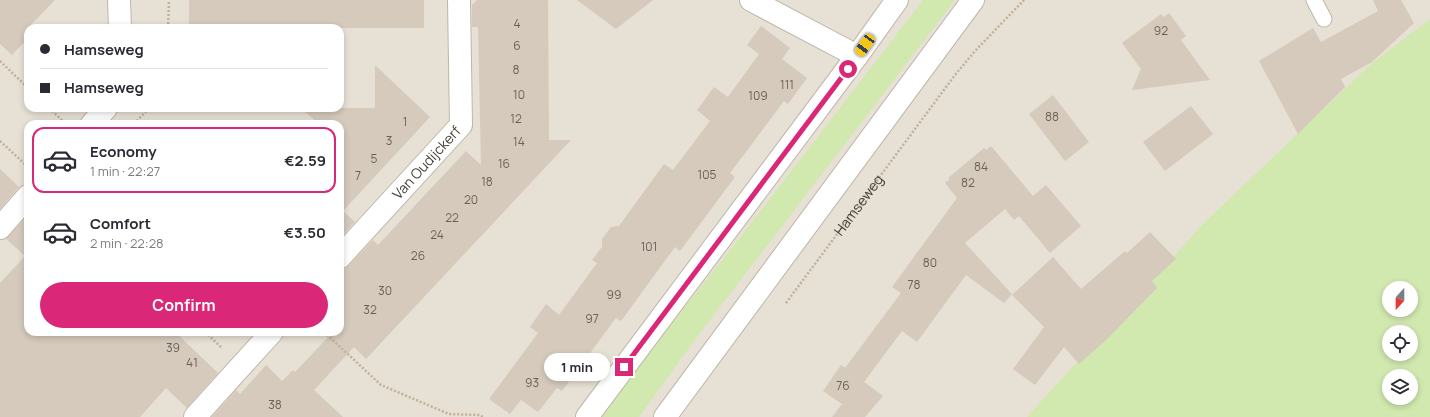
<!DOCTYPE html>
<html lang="en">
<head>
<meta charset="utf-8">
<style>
	:root { --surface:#fff; --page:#f7f7f7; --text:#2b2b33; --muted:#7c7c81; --line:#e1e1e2; --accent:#db2777 }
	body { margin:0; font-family:Manrope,sans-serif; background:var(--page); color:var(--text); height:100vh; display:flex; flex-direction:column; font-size:15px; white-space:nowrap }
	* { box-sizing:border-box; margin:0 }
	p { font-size:13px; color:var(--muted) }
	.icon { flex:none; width:22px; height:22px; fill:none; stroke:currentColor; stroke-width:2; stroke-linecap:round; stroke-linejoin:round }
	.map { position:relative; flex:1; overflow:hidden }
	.panel { position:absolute; left:24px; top:120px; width:320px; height:216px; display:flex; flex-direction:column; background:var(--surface); border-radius:12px; box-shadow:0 2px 6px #0003 }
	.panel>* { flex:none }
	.hud { position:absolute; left:24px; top:24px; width:320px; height:88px; border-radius:12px; box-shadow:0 2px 6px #0003; display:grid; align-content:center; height:88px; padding:0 16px; background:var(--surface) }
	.needle { width:26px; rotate:201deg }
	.controls { position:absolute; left:1382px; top:281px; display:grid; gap:8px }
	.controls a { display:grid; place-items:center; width:36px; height:36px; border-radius:50%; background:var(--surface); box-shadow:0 2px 6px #0003; font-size:20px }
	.end { position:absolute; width:18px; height:18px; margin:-9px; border:5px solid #db2777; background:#fff; box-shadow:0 0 0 2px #fff }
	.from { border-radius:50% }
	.bubble { position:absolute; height:28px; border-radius:14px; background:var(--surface); box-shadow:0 2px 6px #0003; font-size:13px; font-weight:700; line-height:28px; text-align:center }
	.car { position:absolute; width:12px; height:24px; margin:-12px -6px; border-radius:5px; box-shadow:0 0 3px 1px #0007; background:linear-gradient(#f5c518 24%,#345 0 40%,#f5c518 0 76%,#345 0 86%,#f5c518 0) }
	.hud b { display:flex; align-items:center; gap:14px; height:38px; font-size:15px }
	.hud b+b { border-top:1px solid var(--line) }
	.hud i { width:10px; height:10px; background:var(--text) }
	ul { padding:7px 0 0; list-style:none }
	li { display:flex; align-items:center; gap:12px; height:66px; margin:0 8px 6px; padding:0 8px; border:2px solid transparent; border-radius:12px }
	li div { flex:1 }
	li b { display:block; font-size:15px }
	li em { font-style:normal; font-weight:700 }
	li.selected { border-color:var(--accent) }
	li>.icon { width:36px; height:36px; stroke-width:1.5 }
	.primary-button { display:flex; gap:8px; margin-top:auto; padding:8px 16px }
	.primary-button a { flex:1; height:46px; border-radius:24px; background:var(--accent); color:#fff; font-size:16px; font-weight:700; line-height:46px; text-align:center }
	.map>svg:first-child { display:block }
	.residential { fill:#e7e0d5; fill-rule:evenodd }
	.green { fill:#d1e8af; fill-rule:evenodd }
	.building { fill:#d5cabc }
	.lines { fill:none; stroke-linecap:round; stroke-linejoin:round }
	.service-casing { stroke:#bfb6a9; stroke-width:17 }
	.minor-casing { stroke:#bfb6a9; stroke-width:24 }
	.tertiary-casing { stroke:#bfb6a9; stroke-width:24 }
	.path { stroke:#c1b19a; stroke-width:2.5; stroke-dasharray:2 2; stroke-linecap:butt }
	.service { stroke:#fff; stroke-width:15 }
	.minor { stroke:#fff; stroke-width:22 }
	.tertiary { stroke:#fff; stroke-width:22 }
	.route { stroke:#db2777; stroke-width:5 }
	.labels { text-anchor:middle; stroke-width:3; stroke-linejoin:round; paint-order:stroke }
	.number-label { font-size:12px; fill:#6a6258 }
	.street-label { font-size:14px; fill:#463f36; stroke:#fff }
</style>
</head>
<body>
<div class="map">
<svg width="1430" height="417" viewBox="0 0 1430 417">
	<rect width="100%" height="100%" fill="#f3efe7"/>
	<!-- residential -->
	<path class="residential" d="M0,0H1430V24L1049,417H0ZM28,28H340V108H28ZM28,124H340V332H28Z"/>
	<!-- green -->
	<path class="green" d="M923,0H955L694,341L639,417H597L739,239Z
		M1430,19V417H1027L1204,223L1371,64ZM1389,288H1411V310H1389ZM1389,332H1411V354H1389ZM1389,376H1411V398H1389Z"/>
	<!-- building -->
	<path class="building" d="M0,0H55L28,28V38L12,55L0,44Z
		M189,0H424V28H189Z
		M477,0H548L549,140H571L366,359L354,347L314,390L343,417H212L236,390L240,394L266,365L282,381L293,370L295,372L333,332H340V269H344L349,265L373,240L378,245L466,151L481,165L478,27H472V5Z
		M577,0H653L616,29Z
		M1373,0H1401L1414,23L1372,62L1341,79L1345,87L1298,134L1259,61L1313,28L1321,42L1378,11Z
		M1169,13L1186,36L1181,40L1210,80L1132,90L1141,69L1122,43L1161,14L1164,17Z
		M761,26L790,48L782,59L807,78L788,104L784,101L749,148L730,173L735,177L680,251L675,247L621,321L616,318L562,391L557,388L538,412L521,400L510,414L489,399L538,333L530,327L546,304L559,315L597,263L592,260L602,247V239L611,227L619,226L664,164L673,170L710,121L697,110L714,87L728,97L759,54L747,45Z
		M375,65L430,117L343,211L355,222L340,238V124H319L301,108H375Z
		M1053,95L1089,142L1065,161L1029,114Z
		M1191,106L1213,134L1165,171L1143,142Z
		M991,146L1033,196L1046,185L1081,226L1050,253L1019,216L1014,220L1005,209L965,243L1012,294L1004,303L966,275L917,342L902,331L864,382L883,396L865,417H832L842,404L823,391L841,365L845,368L901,293L892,287L957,198L945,183L950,179L948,178L984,148L986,150Z
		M0,169L19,187L0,209Z
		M28,215V332H175L218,373L187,408L166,388L140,417H0V283L25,256L6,239Z
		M1150,232L1176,259L1152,281L1157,288L1106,340L1079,364L1064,347L1035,385L1013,369L1044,327L1012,295L1053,257L1081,289L1125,251L1127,253Z"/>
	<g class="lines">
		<defs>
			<path id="service" d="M1314,0L1324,19"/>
			<g id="minor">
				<path d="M119,0L120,28"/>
				<path d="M751,0L857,56"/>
				<path d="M92,124L106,108"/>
				<path d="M0,228L28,196"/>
				<path id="s2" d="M340,257L461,125L459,0"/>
				<path d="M195,417L272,332"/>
				<path d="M587,417L857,56L897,0"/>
			</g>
			<path id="tertiary" d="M665,417L973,0"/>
		</defs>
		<!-- service casing -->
		<use href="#service" class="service-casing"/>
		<!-- minor casing -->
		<use href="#minor" class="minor-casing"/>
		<!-- tertiary casing -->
		<use href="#tertiary" class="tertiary-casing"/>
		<!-- path -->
		<g class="path">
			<path d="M168,28L169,0"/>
			<path d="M0,61L28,88"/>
			<path d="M49,108L65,123"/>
			<path d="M134,124L149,108"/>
			<path d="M0,141L28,167"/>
			<path id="s1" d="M786,303L955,75L975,51L1024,0"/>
			<path d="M205,332L222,348"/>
			<path d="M324,332L381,385L449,414L479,415L483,417"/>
		</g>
		<!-- service -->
		<use href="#service" class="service"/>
		<!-- minor -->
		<use href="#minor" class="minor"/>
		<!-- tertiary -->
		<use href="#tertiary" class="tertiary"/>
	</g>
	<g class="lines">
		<!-- route -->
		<path class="route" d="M624,367L848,69"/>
	</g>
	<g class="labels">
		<!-- number labels -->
		<g class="number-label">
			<text x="517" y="28">4</text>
			<text x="1161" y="35">92</text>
			<text x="517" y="50">6</text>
			<text x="516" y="74">8</text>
			<text x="787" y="89">111</text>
			<text x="519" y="99">10</text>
			<text x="758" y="100">109</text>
			<text x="1052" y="121">88</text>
			<text x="516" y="123">12</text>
			<text x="405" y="126">1</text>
			<text x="389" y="145">3</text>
			<text x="519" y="146">14</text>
			<text x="374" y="163">5</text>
			<text x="504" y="168">16</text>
			<text x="981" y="171">84</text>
			<text x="707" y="179">105</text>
			<text x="358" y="180">7</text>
			<text x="487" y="186">18</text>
			<text x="968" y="187">82</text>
			<text x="471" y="204">20</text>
			<text x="452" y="222">22</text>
			<text x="437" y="239">24</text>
			<text x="649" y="251">101</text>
			<text x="418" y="260">26</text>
			<text x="930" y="267">80</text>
			<text x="914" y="289">78</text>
			<text x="385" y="295">30</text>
			<text x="614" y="299">99</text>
			<text x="370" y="314">32</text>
			<text x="592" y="323">97</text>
			<text x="173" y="352">39</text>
			<text x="192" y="367">41</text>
			<text x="532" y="387">93</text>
			<text x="843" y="390">76</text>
			<text x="275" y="409">38</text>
		</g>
		<!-- street labels -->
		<g class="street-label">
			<text dy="5" stroke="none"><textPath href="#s2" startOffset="128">Van Oudijckerf</textPath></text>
			<text dy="5" stroke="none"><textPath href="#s1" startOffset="122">Hamseweg</textPath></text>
		</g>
	</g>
</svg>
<div class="controls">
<a><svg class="needle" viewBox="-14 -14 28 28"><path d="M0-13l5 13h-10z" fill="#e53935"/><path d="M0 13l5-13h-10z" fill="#7c7c81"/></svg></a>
<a><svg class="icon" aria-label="locate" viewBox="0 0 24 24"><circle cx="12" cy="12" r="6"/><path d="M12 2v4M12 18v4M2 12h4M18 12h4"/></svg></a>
<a><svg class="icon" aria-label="layers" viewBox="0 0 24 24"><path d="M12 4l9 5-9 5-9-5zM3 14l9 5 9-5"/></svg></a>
</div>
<i class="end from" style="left:848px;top:69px"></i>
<i class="end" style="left:624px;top:367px"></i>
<div class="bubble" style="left:544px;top:353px;width:66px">1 min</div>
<i class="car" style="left:865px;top:45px;rotate:216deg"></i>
<div class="hud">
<b><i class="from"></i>Hamseweg</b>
<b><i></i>Hamseweg</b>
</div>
<section class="panel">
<ul>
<li class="selected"><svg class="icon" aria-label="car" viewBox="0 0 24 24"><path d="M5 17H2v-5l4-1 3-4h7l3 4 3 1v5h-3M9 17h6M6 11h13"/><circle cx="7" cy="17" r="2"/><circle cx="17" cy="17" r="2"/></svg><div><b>Economy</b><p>1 min · 22:27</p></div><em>€2.59</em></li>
<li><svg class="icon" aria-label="car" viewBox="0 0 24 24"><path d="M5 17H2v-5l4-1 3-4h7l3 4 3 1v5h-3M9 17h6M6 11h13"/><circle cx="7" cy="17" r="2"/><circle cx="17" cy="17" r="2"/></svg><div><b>Comfort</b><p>2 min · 22:28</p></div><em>€3.50</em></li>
</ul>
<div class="primary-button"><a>Confirm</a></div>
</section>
</div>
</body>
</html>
